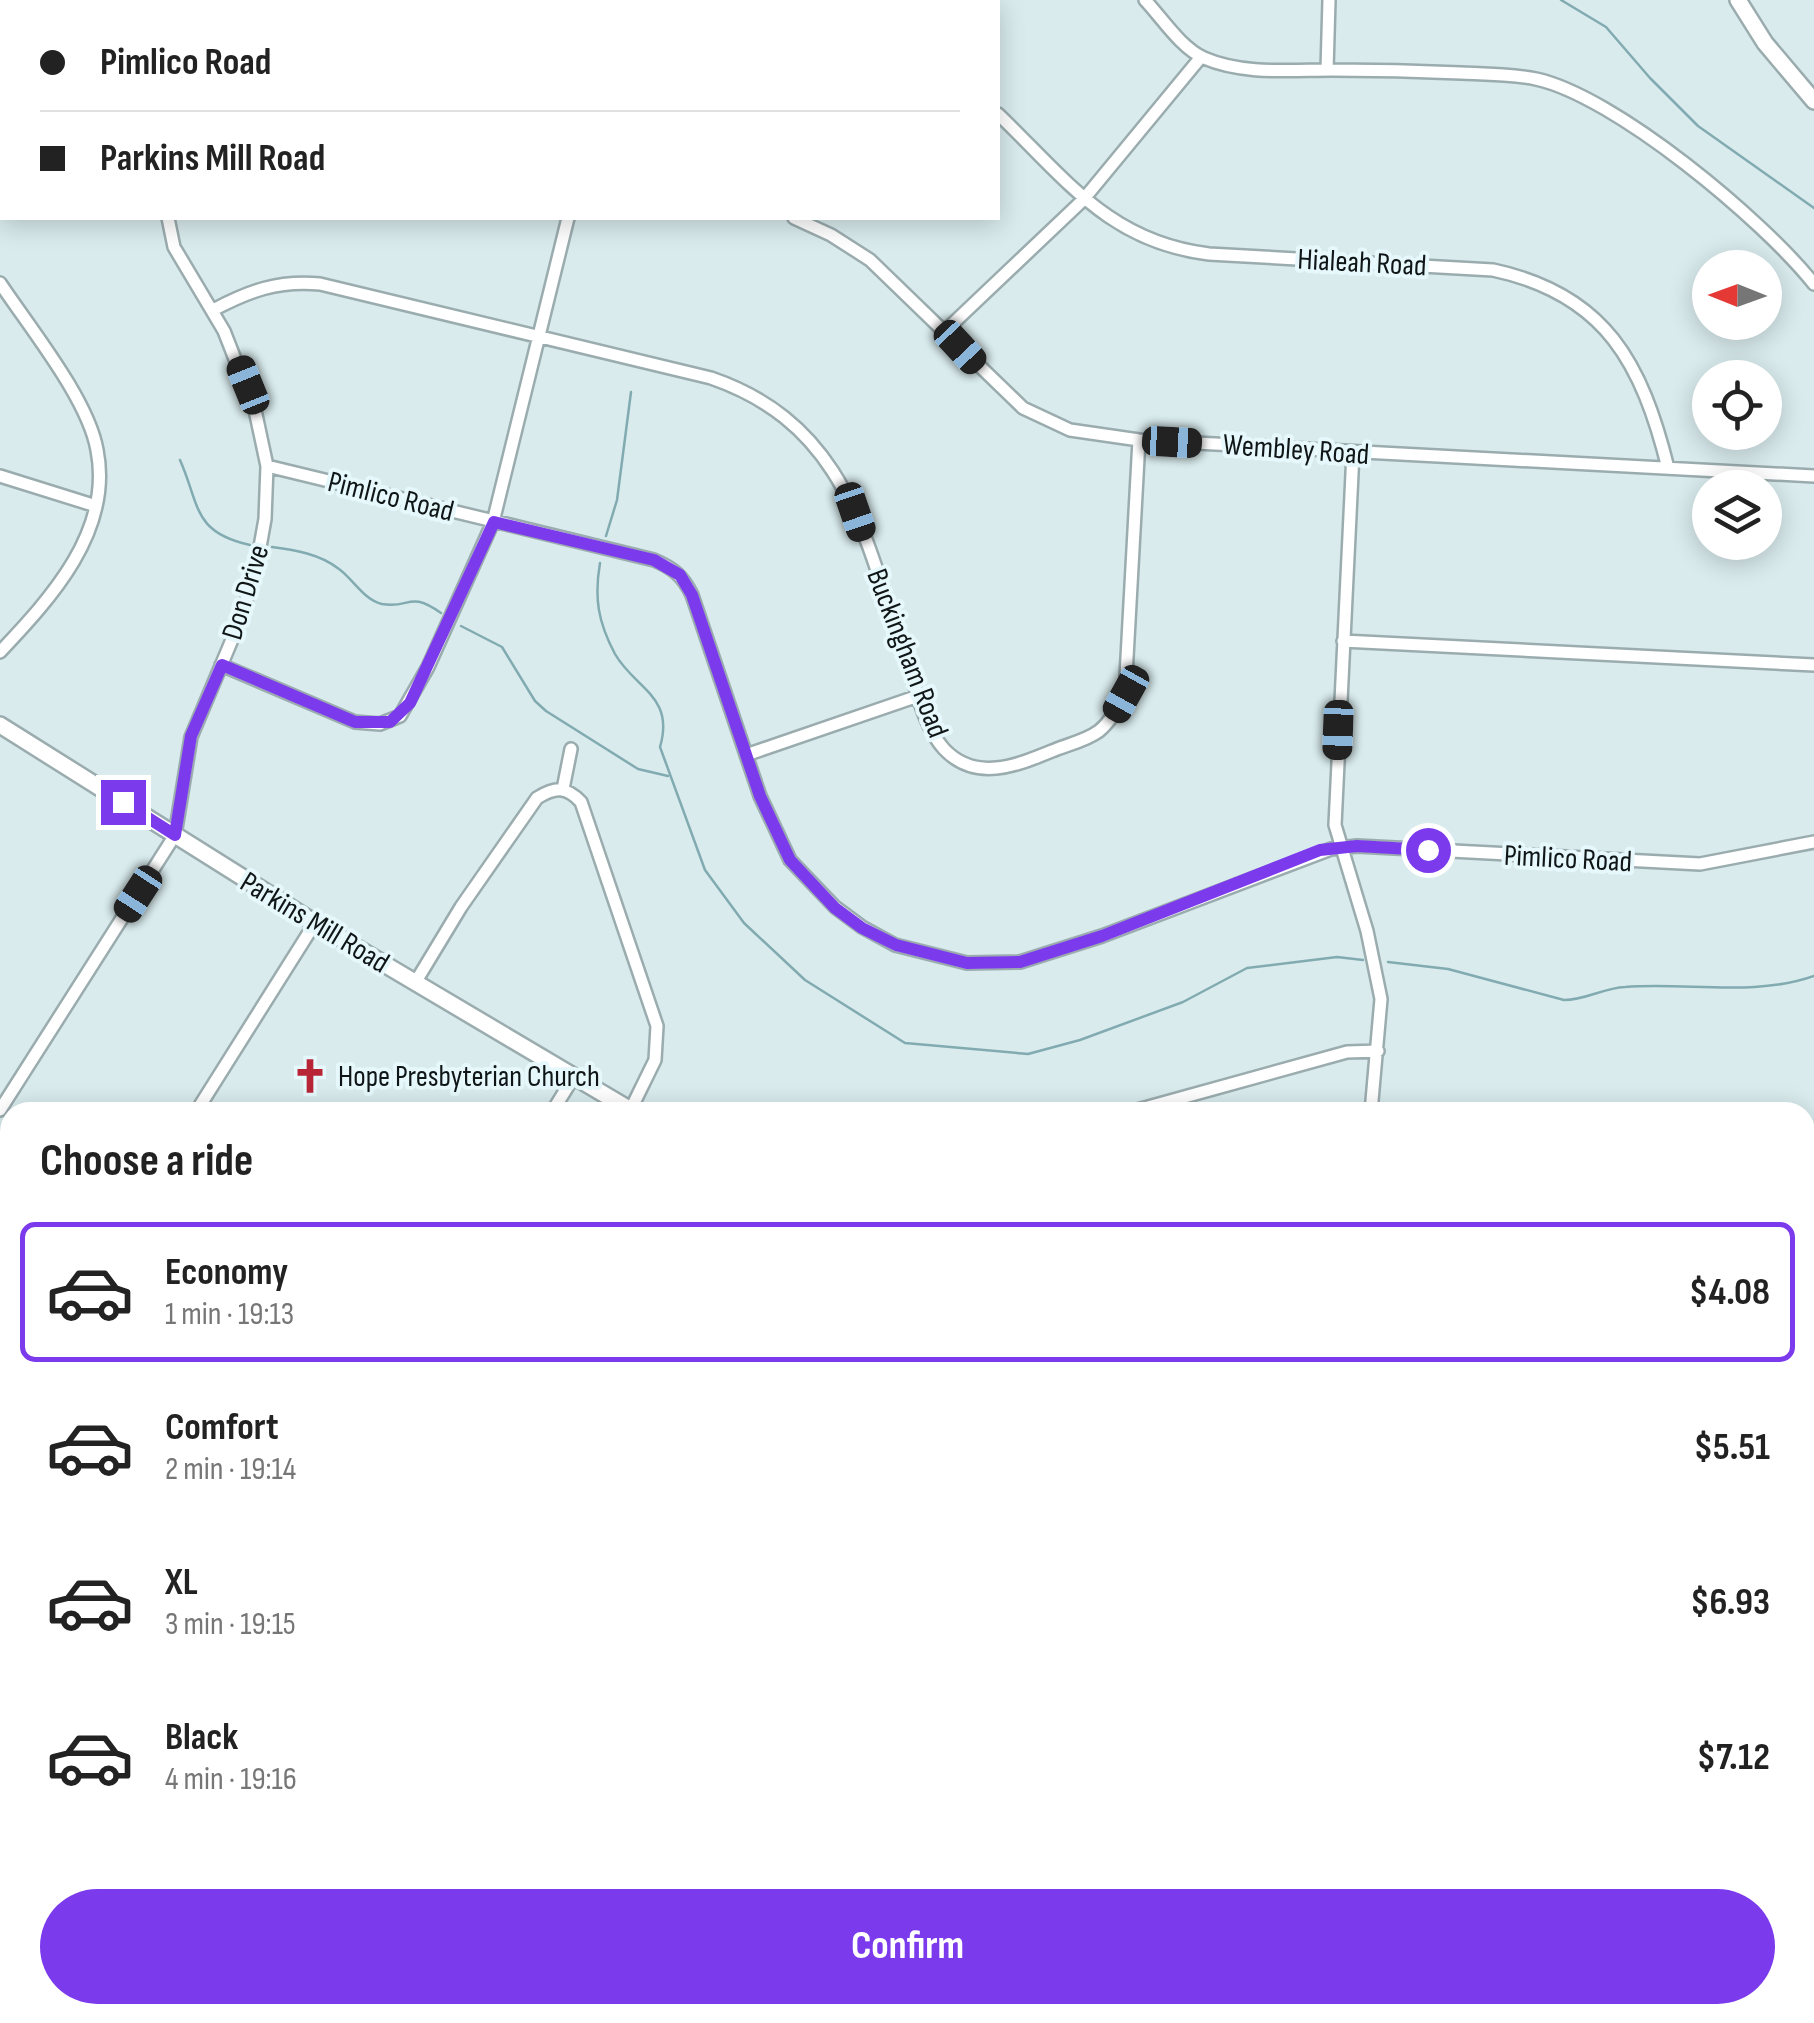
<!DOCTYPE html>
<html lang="en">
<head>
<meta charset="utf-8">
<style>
	:root { --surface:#fff; --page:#f2f2f2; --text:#222; --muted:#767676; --line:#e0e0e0; --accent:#7c3aed }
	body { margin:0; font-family:"Sofia Sans Condensed",sans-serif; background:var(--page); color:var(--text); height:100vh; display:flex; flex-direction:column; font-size:38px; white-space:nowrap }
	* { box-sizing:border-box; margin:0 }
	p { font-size:32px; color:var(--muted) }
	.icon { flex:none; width:55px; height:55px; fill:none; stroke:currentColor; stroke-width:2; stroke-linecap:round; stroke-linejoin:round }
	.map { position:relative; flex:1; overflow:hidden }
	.details { position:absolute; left:0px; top:1102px; width:1815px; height:922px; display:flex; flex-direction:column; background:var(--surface); border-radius:30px 30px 0 0; box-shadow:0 5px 25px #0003 }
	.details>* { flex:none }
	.banner { position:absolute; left:0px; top:0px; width:1000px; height:220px; box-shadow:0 5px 25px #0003; display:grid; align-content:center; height:220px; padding:0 40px; background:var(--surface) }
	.needle { width:65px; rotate:271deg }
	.fabs { position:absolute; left:1692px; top:250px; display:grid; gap:20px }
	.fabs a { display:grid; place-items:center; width:90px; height:90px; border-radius:50%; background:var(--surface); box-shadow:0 5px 25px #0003; font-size:50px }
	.end { position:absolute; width:45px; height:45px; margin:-22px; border:12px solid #7c3aed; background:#fff; box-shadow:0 0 0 5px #fff }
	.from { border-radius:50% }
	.car { position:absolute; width:30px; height:60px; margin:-30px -15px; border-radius:12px; box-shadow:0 0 8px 2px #0007; background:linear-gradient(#222 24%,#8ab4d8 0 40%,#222 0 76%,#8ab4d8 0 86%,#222 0) }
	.banner b { display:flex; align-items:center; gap:35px; height:95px; font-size:38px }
	.banner b+b { border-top:2px solid var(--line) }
	.banner i { width:25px; height:25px; background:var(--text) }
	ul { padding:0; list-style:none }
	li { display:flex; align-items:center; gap:30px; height:140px; margin:0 20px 15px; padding:0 20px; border:5px solid transparent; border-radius:15px }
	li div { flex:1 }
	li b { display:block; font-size:38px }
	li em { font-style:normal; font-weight:700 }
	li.active { border-color:var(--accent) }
	li>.icon { width:90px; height:90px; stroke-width:1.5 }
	h2 { padding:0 40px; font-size:45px; line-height:120px }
	.primary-button { display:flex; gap:20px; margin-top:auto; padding:20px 40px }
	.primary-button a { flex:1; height:115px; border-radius:60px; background:var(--accent); color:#fff; font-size:40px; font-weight:700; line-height:115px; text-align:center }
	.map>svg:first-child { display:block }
	.green { fill:#abd1d6 }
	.water { fill:#82abb1 }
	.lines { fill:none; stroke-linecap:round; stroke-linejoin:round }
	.stream { stroke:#82abb1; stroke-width:2.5 }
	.street-casing { stroke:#9bacaf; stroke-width:16 }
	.secondary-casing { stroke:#9bacaf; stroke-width:20 }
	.primary-casing { stroke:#9bacaf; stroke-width:22 }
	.street { stroke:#fff; stroke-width:11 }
	.secondary { stroke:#fff; stroke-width:15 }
	.primary { stroke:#fff; stroke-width:18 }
	.route { stroke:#7c3aed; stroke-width:12 }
	.labels { text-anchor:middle; stroke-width:8; stroke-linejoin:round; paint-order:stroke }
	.street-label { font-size:30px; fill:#101617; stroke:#e6f8fb }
	.poi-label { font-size:30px; fill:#101617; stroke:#e6f8fb; text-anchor:start }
</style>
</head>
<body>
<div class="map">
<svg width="1814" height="2023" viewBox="0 0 1814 2023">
	<rect width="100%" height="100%" fill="#d9ebed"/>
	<!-- green -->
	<path class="green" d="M1814,1905V2023H1625L1626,2015H1805V1908Z"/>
	<!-- water -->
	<path class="water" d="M1060,2015H1145L1147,2020L1146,2023H1063Z"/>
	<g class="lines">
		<!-- stream -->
		<path class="stream" d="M1561,0L1606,27L1650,78L1698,126L1814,208
			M180,460C200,505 192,532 250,545
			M606,536L617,500L631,392
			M272,547C295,550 320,554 339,569C353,579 364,600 382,604C411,609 408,590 441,613
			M600,563C594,598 598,622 615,654C635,689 675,696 660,747L705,870L744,923L805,980L905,1043L1028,1054L1080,1040L1183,1002L1247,968L1337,957L1363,960
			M461,626L502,647L535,701L546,711L638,769L668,776
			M1388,962L1448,969L1564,1000C1586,1000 1603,988 1625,987C1686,982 1755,997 1814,976
			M0,1811L10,1814
			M717,2015L722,2023"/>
		<defs>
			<path id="street" d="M12,0L19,2
				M411,0L412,2
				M599,0V2
				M753,0L762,2
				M1145,0C1162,18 1181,48 1204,58C1243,75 1291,70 1332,70C1375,70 1418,71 1461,73C1485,74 1512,74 1536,79C1615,96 1763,220 1814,284
				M219,2V0
				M1327,70L1329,0
				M998,114C1065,178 1109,242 1209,254L1493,270C1606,294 1642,364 1668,468
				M0,142L2,133
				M794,218L831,235L870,260L1023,408L1070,430L1139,440L1814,476
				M0,283C30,328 88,399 97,450C113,531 51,598 0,652
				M213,310C249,291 278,280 320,284L711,378C850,426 865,542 908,665C917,692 925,728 944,749C977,784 1020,764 1057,749C1070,744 1087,740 1099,731C1111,721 1118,707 1125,694L1139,440
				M945,331L1083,200L1201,57
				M1353,453L1335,825L1367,931L1381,999L1371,1112
				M267,466L654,560C673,568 683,576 692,595L760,796L790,860L835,907L862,927L895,945L967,963L1020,962L1102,936L1331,849L1357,846L1700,864L1814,842
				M0,476L96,506
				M1343,641L1814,665
				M221,665L355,722L380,724L400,716L428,667L493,522L568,218
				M746,755L918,696
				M563,789L571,749
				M415,983L461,907L537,798C555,787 566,786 581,802L657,1026L655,1060L630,1111
				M0,1110L175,835L191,737L239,623L256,569L265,519L267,466L255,410L224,331L174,247L168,218
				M196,1112L315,923
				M552,1112L573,1078
				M1130,1112L1347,1052L1378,1051
				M1805,1217L1814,1218
				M0,1238L10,1236
				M0,1297L10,1316
				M0,1537L10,1538
				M0,1716L10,1720
				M0,1750L10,1743
				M1805,1752L1814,1751
				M1044,2015L1047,2023
				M525,2023L526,2015
				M1468,2023L1469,2015"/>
			<path id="secondary" d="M1738,0L1765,43L1814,101
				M0,725L315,923L634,1112
				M1805,1503L1814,1501"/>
			<path id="primary" d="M0,1989L10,1994
				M51,2015L67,2023"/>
		</defs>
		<!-- street casing -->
		<use href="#street" class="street-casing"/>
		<!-- secondary casing -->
		<use href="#secondary" class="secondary-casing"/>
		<!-- primary casing -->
		<use href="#primary" class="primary-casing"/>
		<!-- street -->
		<use href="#street" class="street"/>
		<!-- secondary -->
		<use href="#secondary" class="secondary"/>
		<!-- primary -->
		<use href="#primary" class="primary"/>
	</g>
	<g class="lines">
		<!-- route -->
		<path class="route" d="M123,802L175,835L191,736L222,665L355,722H390L410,703L494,522L654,560L680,575L692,595L760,796L790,860L835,908L862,928L896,945L967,963L1020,962L1102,936L1320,850L1357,846L1428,850"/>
	</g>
	<!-- icons -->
	<defs>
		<symbol id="church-bare" viewBox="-9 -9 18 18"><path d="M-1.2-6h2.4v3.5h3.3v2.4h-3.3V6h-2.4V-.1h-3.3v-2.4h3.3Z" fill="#b72537" stroke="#e6f8fb" stroke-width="2.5" paint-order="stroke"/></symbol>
	</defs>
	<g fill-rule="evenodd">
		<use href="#church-bare" x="285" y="1051" width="50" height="50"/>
	</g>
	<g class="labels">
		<!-- street labels -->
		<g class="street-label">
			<text transform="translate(1362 262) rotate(3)" y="10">Hialeah Road</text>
			<text transform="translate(1296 449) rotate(4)" y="10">Wembley Road</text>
			<text transform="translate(391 496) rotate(14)" y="10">Pimlico Road</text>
			<text transform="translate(245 592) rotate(-73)" y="10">Don Drive</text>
			<text transform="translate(908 653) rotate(69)" y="10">Buckingham Road</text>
			<text transform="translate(1568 858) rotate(3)" y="10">Pimlico Road</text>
			<text transform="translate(315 922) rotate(31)" y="10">Parkins Mill Road</text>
		</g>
		<!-- poi labels -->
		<g class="poi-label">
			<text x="338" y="1086">Hope Presbyterian Church</text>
		</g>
	</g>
</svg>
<div class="fabs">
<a><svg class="needle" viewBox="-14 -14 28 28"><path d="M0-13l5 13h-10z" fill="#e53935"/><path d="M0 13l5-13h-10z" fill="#767676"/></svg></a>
<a><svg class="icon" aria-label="locate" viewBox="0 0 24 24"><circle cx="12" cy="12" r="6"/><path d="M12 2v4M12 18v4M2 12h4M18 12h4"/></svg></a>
<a><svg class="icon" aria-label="layers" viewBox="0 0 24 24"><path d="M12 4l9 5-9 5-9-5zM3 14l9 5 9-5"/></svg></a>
</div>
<i class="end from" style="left:1428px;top:850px"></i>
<i class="end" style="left:123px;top:802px"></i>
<i class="car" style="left:960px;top:347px;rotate:137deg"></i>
<i class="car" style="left:248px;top:385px;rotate:338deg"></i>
<i class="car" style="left:1172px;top:442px;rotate:93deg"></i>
<i class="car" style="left:855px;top:512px;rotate:161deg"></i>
<i class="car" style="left:1126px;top:694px;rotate:209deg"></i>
<i class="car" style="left:1338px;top:730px;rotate:182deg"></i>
<i class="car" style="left:138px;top:894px;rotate:213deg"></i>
<div class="banner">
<b><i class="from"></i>Pimlico Road</b>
<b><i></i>Parkins Mill Road</b>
</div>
<section class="details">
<h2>Choose a ride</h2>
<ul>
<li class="active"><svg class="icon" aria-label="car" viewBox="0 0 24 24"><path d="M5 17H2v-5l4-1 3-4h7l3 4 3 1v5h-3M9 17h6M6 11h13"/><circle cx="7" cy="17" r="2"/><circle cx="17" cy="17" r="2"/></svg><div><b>Economy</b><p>1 min · 19:13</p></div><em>$4.08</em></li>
<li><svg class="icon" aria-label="car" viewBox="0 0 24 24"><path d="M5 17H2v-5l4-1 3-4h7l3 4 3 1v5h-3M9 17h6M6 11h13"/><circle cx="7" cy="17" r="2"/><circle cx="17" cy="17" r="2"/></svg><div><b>Comfort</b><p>2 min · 19:14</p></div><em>$5.51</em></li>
<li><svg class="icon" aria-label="car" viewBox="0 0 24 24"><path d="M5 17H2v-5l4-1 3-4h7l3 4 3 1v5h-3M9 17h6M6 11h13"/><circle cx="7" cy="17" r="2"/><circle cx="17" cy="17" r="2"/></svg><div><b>XL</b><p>3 min · 19:15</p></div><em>$6.93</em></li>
<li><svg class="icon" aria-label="car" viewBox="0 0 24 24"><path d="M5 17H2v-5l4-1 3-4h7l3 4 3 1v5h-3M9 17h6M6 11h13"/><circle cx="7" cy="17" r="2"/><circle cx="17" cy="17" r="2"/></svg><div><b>Black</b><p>4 min · 19:16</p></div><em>$7.12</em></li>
</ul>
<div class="primary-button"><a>Confirm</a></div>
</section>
</div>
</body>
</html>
